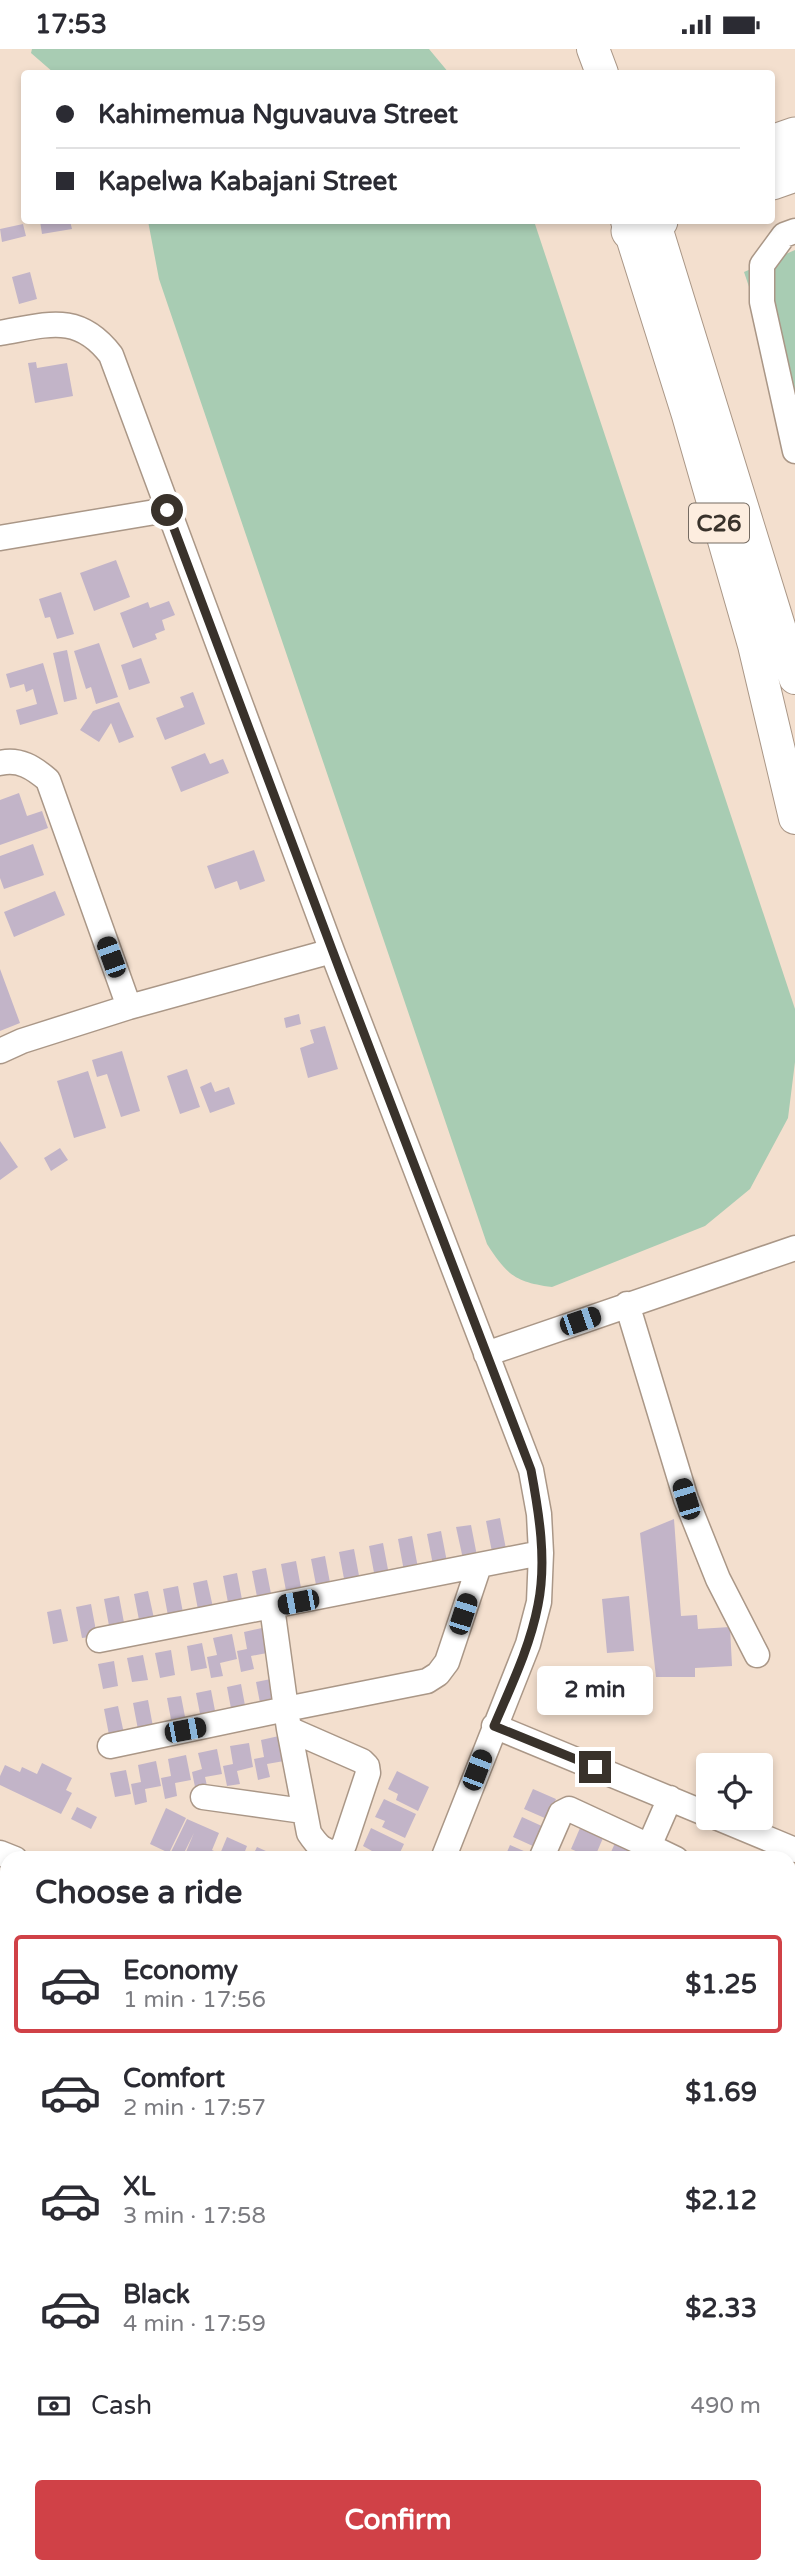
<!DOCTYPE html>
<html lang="en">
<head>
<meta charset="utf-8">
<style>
	:root { --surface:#fff; --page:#f7f7f7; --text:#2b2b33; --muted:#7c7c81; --line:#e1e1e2; --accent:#d04147 }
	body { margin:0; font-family:"Varela Round",sans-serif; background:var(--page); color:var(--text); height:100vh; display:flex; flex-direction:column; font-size:26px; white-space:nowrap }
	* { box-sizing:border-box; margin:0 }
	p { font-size:23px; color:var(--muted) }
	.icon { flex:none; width:38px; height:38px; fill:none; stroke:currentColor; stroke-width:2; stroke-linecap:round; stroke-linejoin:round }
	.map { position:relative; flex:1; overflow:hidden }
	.details { position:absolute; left:0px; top:1802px; width:796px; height:723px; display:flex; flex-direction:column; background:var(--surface); border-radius:21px 21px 0 0; box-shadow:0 4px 10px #0003 }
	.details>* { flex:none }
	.banner { position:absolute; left:21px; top:21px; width:754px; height:154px; border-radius:7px; box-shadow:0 4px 10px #0003; display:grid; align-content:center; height:154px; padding:0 35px; background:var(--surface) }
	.controls { position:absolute; left:696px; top:1704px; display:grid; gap:14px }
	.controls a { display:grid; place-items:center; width:77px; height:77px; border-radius:7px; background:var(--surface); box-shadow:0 4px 10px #0003; font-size:35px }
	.end { position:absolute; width:32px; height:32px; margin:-16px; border:9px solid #39322b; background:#fff; box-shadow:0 0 0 4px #fff }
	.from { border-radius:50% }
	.bubble { position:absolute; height:49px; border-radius:7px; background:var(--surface); box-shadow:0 4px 10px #0003; font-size:23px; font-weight:700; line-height:49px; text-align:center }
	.car { position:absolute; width:21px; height:42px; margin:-21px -10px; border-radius:9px; box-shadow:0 0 5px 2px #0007; background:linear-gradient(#222 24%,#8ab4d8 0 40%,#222 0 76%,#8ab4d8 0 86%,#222 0) }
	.banner b { display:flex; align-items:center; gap:24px; height:66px; font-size:26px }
	.banner b+b { border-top:2px solid var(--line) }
	.banner i { width:18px; height:18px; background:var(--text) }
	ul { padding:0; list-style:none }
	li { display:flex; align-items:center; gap:21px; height:98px; margin:0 14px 10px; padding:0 21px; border:4px solid transparent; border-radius:7px }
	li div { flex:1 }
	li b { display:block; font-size:26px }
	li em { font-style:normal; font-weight:700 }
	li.on { border-color:var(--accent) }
	li>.icon { width:63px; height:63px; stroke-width:1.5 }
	h2 { padding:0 35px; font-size:32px; line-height:84px }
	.pay { display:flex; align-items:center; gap:18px; height:77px; padding:0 35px; font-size:26px }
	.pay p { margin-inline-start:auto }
	.button { display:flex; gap:14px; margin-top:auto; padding:14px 35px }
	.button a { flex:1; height:80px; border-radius:7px; background:var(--accent); color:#fff; font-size:28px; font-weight:700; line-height:80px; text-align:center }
	.status { display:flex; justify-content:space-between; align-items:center; height:49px; padding:0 35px; background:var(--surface); direction:ltr }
	.status svg { height:19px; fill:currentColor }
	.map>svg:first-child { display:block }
	.green { fill:#a8ccb3 }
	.building { fill:#c2b4c8 }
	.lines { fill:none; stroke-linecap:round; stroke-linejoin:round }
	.minor-casing { stroke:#aa9787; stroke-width:27 }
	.major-casing { stroke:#aa9787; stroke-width:34 }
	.highway-casing { stroke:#aa9787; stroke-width:39 }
	.minor { stroke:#fff; stroke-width:24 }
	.major { stroke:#fff; stroke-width:32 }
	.highway { stroke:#fff; stroke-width:37 }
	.route { stroke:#39322b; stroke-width:9 }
	.labels { text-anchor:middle; stroke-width:5; stroke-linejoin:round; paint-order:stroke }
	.shield { fill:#fdeddf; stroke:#746a61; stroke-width:2 }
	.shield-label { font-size:23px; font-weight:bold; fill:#39322b }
</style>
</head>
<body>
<div class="status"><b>17:53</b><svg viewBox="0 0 49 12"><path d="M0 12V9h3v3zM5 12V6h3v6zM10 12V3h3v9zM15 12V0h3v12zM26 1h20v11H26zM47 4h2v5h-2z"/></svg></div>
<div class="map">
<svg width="795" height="2524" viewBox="0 0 795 2524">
	<rect width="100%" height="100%" fill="#f3dfce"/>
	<!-- green -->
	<path class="green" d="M32,0H429L449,24H54L31,4Z
		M148,172H534L795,960V1013L788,1069L750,1140L705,1177L552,1238C515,1233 507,1226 487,1195L159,230Z
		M795,201V374L744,223Z
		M7,2311V2498L0,2492V2318Z
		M38,2518H424V2524H48Z"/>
	<!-- building -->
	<path class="building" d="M40,172H70L72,180L42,185Z
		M23,175L26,187L2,193L0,180Z
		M30,223L37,250L19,255L12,228Z
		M36,313L37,319L67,314L73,347L35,354L28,314Z
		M116,511L130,548L94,562L80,524Z
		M61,543L74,585L57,590L50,568L45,569L39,550Z
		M169,552L175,566L162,571L165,581L155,585L157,590L133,599L120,564L148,553L150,559Z
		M99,594L118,648L96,655L91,638L86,640L74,602Z
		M67,601L77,650L64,653L53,604Z
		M141,609L150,634L129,641L121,616Z
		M43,614L58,665L20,676L16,661L37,655L33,640L26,643L24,635L10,639L6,625Z
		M193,643L205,675L165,691L156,669L184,658L180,648Z
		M119,653L134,688L119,694L111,674L99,693L80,681L93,662Z
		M205,704L210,715L223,710L229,724L181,743L171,718Z
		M19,744L27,767L42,762L48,779L0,796V751Z
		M33,795L44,826L4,840L0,829V807Z
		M254,801L265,832L240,841L237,832L215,840L207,817Z
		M55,842L65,866L14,888L4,863Z
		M0,920L20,974L0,982Z
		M299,965L301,975L286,979L284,969Z
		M325,977L338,1020L308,1029L300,999L314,994L310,981Z
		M122,1002L140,1062L121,1068L107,1025L97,1028L92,1011Z
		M187,1020L200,1058L180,1065L167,1027Z
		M88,1022L106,1079L74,1089L57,1032Z
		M211,1033L215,1043L229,1038L235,1055L210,1064L200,1038Z
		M0,1092L18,1118L0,1131Z
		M60,1099L68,1111L51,1122L44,1109Z
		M500,1469L506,1500L492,1503L486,1472Z
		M674,1470L681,1567L697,1566L698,1580L730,1578L732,1617L695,1619V1628H656L640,1484Z
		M471,1476L477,1507L463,1510L456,1478Z
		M441,1482L447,1513L433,1516L427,1485Z
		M412,1487L418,1519L404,1522L398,1490Z
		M383,1494L389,1526L375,1529L369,1497Z
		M354,1500L360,1532L345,1535L339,1503Z
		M325,1507L331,1539L317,1541L311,1510Z
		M296,1512L302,1544L287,1547L281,1515Z
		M266,1519L272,1550L258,1553L252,1522Z
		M237,1524L243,1556L229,1559L223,1527Z
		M207,1531L214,1563L199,1566L193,1534Z
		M178,1537L184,1569L169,1572L163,1540Z
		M148,1542L155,1574L140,1576L134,1545Z
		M119,1547L125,1579L110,1582L104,1550Z
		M629,1547L634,1602L607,1604L602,1550Z
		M91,1555L97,1587L82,1589L76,1558Z
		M61,1560L68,1592L53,1595L47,1563Z
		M262,1579L267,1604L251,1607L254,1620L241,1623L237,1602L247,1600L244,1583Z
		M232,1585L237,1610L220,1614L223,1627L211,1629L207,1608L217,1606L213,1589Z
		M202,1594L207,1619L191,1622L187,1597Z
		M171,1601L175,1626L160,1629L155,1604Z
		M143,1606L148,1631L132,1633L127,1609Z
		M114,1612L118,1637L103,1640L98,1615Z
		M271,1630L277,1661L262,1664L256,1633Z
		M241,1635L247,1667L233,1670L227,1638Z
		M211,1641L217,1672L202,1675L196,1644Z
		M181,1647L187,1678L173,1681L167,1649Z
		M148,1651L154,1683L139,1686L133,1654Z
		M118,1657L125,1689L110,1691L104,1660Z
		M279,1687L284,1712L267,1715L270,1728L258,1731L254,1710L264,1708L261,1691Z
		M249,1694L253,1718L237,1722L240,1735L227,1737L223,1717L233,1715L230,1697Z
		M217,1700L222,1725L205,1728L208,1741L196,1743L192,1723L202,1720L198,1704Z
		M186,1706L191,1731L175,1734L177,1747L165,1750L161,1729L171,1727L168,1710Z
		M156,1712L161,1737L145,1740L147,1753L135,1756L131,1735L141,1733L138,1716Z
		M42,1714L72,1729L66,1741L72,1744L61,1765L0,1736V1727L5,1716L20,1723L22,1718L37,1725Z
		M126,1721L131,1745L115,1748L110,1724Z
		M397,1722L429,1738L418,1762L396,1751L398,1745L388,1740Z
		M533,1740L556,1750L547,1770L524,1760Z
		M384,1750L416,1765L405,1789L382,1778L385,1772L375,1768Z
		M77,1758L97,1768L91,1780L71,1770Z
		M166,1759L186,1769L169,1804L150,1795Z
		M522,1768L544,1778L535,1798L513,1788Z
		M187,1770L219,1784L212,1801L220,1805L227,1788L247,1797L242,1810H183L194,1784L182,1808L171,1803Z
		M371,1779L404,1795L397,1810L369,1808L372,1802L363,1797Z
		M580,1779L603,1789L594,1810L571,1800Z
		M615,1794L638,1804L635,1810H608Z
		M510,1796L533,1806L531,1810H504Z
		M257,1798L277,1807L276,1810H251Z
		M0,2126L7,2131V2187L0,2199Z"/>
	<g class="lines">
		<defs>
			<path id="minor" d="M795,182L784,186L762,216V253L795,402
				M0,284C47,276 78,263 111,306L332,902L531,1421L539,1465L541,1504L539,1553L528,1595L443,1810
				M0,489L167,461
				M0,714C19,709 34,719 48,731L129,958
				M0,1002L22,992L129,958L332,902
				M627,1255L686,1450L718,1530L757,1606
				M486,1305L795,1199
				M99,1591L541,1504
				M494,1677L709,1766
				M289,1680L362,1712L367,1717L368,1724L344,1796L337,1804C323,1803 317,1796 309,1784Z
				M289,1680L286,1660L427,1632L438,1625L447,1613L479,1517
				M110,1697L286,1660L272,1558
				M203,1748L303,1762
				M718,1769L795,1801
				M0,1804L15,1810
				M541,1810L561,1764L569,1760L649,1797L670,1749
				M644,1810L649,1797L676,1810
				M789,2161L795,2167"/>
			<path id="major" d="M593,0L602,24
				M627,172L688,366L754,596L795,769
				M654,172L795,629"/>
			<path id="highway" d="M772,95L795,87
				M772,132L795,124
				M630,182L659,172"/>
		</defs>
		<!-- minor casing -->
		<use href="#minor" class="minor-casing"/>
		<!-- major casing -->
		<use href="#major" class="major-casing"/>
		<!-- highway casing -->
		<use href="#highway" class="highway-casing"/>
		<!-- minor -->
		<use href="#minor" class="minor"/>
		<!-- major -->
		<use href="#major" class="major"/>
		<!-- highway -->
		<use href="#highway" class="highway"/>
	</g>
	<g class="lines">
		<!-- route -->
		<path class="route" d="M167,461L342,927L531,1421C539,1464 547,1512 538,1556C530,1598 511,1637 494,1677L595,1718"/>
	</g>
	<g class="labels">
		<!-- shield labels -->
		<rect class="shield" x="689" y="454.5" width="60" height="39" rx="5"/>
		<g class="shield-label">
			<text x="719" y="482">C26</text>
		</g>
	</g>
</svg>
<div class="controls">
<a><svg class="icon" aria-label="locate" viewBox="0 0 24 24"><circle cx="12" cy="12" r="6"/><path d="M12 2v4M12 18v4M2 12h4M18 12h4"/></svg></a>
</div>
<i class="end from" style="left:167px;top:461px"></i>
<i class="end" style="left:595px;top:1718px"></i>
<div class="bubble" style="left:537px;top:1617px;width:116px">2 min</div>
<i class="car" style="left:111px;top:908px;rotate:340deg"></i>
<i class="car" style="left:580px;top:1272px;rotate:71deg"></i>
<i class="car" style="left:686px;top:1450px;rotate:343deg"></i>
<i class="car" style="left:298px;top:1553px;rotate:259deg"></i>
<i class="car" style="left:463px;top:1565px;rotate:18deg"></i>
<i class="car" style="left:185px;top:1681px;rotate:79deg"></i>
<i class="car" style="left:477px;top:1721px;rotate:21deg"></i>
<div class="banner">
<b><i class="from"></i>Kahimemua Nguvauva Street</b>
<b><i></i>Kapelwa Kabajani Street</b>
</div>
<section class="details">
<h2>Choose a ride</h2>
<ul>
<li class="on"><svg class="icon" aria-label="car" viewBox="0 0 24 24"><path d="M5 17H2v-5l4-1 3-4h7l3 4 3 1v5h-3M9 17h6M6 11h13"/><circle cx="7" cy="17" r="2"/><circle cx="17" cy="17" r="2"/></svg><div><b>Economy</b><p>1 min · 17:56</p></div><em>$1.25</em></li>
<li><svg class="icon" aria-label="car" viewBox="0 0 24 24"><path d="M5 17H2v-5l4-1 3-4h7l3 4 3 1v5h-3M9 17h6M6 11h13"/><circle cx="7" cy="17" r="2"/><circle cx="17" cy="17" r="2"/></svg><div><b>Comfort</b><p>2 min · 17:57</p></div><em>$1.69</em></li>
<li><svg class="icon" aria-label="car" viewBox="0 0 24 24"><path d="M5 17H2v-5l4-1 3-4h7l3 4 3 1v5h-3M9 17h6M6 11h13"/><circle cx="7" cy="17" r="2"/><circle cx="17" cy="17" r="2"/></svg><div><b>XL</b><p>3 min · 17:58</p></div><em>$2.12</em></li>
<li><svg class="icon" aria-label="car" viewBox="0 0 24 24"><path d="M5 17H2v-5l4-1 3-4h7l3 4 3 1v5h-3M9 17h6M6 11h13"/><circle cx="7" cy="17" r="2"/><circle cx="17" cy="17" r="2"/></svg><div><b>Black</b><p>4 min · 17:59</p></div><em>$2.33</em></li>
</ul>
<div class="pay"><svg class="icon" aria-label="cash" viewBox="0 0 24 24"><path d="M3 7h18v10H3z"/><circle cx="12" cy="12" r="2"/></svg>Cash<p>490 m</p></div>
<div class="button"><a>Confirm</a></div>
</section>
</div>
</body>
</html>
